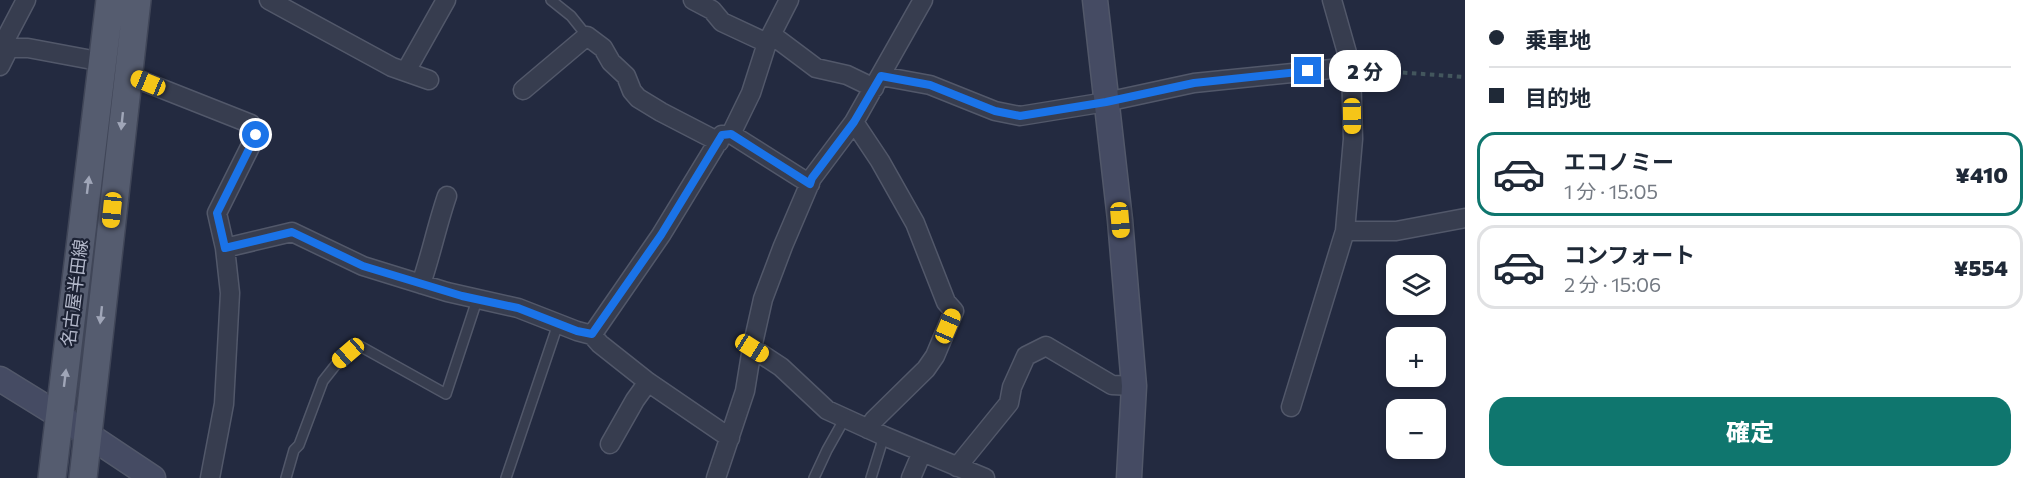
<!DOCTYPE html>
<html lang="ja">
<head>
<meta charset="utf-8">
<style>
	:root { --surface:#fff; --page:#f6f6f7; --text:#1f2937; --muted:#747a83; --line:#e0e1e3; --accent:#0f766e }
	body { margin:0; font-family:Commissioner,"Noto Sans JP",sans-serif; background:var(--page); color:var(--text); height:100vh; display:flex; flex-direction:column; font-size:22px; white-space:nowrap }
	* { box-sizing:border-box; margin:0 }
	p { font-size:20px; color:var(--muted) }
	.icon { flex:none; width:33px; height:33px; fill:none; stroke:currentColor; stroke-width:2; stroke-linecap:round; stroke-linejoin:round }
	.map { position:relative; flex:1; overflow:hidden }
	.sheet { display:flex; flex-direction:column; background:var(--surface); width:570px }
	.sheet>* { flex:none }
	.banner { display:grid; align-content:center; height:132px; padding:0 24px; background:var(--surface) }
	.fabs { position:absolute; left:1386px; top:255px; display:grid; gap:12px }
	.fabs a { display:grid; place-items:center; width:60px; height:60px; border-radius:12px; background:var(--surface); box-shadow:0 3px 9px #0003; font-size:30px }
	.end { position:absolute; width:27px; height:27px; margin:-14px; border:8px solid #1a73e8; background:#fff; box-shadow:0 0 0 3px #fff }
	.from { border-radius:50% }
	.bubble { position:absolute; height:42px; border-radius:18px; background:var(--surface); box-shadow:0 3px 9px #0003; font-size:20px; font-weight:800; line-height:42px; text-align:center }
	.car { position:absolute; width:18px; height:36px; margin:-18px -9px; border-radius:8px; box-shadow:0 0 4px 2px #0007; background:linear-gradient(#f5c518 24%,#345 0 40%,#f5c518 0 76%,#345 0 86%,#f5c518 0) }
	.banner b { display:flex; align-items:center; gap:21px; height:57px; font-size:22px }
	.banner b+b { border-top:2px solid var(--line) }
	.banner i { width:15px; height:15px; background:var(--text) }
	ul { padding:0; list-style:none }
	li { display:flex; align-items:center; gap:18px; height:84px; margin:0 12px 9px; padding:0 12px; border:3px solid var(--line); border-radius:18px }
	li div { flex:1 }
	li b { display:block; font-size:22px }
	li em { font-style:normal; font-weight:800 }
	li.selected { border-color:var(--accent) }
	li>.icon { width:54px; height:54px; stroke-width:1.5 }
	.primary-button { display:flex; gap:12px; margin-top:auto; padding:12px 24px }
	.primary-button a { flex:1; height:69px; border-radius:18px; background:var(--accent); color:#fff; font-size:24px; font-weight:800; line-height:69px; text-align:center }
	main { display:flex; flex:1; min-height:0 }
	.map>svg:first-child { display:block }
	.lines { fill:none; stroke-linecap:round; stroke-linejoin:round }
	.lane-casing { stroke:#52586a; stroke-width:12 }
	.street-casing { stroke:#52586a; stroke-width:21 }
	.secondary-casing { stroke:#52586a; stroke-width:27 }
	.primary-casing { stroke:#404658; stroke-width:30 }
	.path { stroke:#43565d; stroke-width:4; stroke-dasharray:4.5 4.5; stroke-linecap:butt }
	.lane { stroke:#373d4f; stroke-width:9 }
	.street { stroke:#373d4f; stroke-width:18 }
	.secondary { stroke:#454b63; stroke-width:24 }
	.primary { stroke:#555c6f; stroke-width:27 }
	.oneway { fill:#a0a6b8 }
	.route { stroke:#1a73e8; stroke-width:8 }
	.labels { text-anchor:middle; stroke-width:4.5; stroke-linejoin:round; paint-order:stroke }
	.street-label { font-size:18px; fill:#b3b8ca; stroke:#1c2234 }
</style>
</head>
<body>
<main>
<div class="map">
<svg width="1465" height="478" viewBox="0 0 1465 478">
	<rect width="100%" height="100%" fill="#232a40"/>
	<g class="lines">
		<defs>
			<path id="lane" d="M551,0L571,16L587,36
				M286,478L294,450L299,445L323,381L338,362L358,345L446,394L477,300
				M506,478L558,324
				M814,478L827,450L845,418
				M871,478L884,436"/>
			<path id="street" d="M269,0L392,67L429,80
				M693,0L712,10L722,22L767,43
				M772,35L816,68L847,75L874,88
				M9,48H28L103,62
				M0,66L9,48L5,40L26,0
				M406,71L446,0
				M127,75L251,124L256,135L217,213L225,248L230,293L224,404L210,478
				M881,76L930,85L995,111L1020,116L1106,102L1194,83L1351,67
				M523,90L587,36L603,48L611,62L626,76L632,91L638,98L661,112L719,142
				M854,122L880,161L915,223L946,302L954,311L935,356L926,369L874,420L868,429
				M731,134L810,184
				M1345,231H1396L1465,218
				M225,248L292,232L363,266L447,292L518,308L577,331L592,335L600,344L648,382L730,438
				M421,284C431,255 437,225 447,196
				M592,335L661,235L722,135L731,134L751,93L767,43L789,0
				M752,348L781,367L827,410L884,436L985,478
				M1291,407L1345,231L1353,139L1351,67L1332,0
				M610,444L635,400L648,382
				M957,467L1009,403L1012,387L1026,356L1046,346L1112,385L1134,386
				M716,478L745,391L752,348L763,299L783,246L812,178L854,122L923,0
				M911,478L922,452"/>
			<path id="secondary" d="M1095,0L1120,220L1134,386L1129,478
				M0,379L60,416L153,478"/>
			<path id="primary" d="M52,478L110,0
				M83,478L137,0"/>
		</defs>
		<!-- lane casing -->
		<use href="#lane" class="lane-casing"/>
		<!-- street casing -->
		<use href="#street" class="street-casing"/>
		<!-- secondary casing -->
		<use href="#secondary" class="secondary-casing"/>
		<!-- primary casing -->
		<use href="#primary" class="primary-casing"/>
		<!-- path -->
		<path class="path" d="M1367,70L1465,77"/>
		<!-- lane -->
		<use href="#lane" class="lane"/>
		<!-- street -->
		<use href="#street" class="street"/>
		<!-- secondary -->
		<use href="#secondary" class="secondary"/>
		<!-- primary -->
		<use href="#primary" class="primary"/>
	</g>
	<!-- one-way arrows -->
	<defs><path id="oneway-solid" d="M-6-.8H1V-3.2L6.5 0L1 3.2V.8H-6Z" transform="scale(1.5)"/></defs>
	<g class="oneway">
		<use href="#oneway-solid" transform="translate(122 121) rotate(96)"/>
		<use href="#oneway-solid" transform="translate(88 185) rotate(-83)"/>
		<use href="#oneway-solid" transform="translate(101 315) rotate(96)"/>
		<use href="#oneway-solid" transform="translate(65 378) rotate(-83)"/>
	</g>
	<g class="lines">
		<!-- route -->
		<path class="route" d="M256,135L217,213L225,248L292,232L363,266L462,296L518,308L577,331L592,334L661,235L722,135L731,134L810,184L812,178L854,122L881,76L930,85L995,111L1020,116L1106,102L1194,83L1308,71"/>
	</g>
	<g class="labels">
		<!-- street labels -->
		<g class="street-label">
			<text transform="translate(75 293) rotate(-83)" y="6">名古屋半田線</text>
		</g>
	</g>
</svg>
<div class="fabs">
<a><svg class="icon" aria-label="layers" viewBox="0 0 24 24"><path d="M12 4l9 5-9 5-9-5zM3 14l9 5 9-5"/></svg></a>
<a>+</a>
<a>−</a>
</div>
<i class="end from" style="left:256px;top:135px"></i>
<i class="end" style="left:1308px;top:71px"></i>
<div class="bubble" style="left:1329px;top:50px;width:72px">2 分</div>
<i class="car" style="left:148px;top:83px;rotate:292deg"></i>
<i class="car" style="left:1352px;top:116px;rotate:179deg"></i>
<i class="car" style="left:112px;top:210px;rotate:186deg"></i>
<i class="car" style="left:1120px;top:220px;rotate:175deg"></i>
<i class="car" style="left:948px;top:326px;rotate:23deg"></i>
<i class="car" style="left:752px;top:348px;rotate:122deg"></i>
<i class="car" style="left:348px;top:353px;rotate:229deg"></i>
</div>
<section class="sheet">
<div class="banner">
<b><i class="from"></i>乗車地</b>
<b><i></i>目的地</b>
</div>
<ul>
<li class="selected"><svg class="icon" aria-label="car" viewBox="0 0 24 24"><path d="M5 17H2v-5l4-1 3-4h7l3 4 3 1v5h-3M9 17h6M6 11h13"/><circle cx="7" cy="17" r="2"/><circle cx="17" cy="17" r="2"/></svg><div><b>エコノミー</b><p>1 分 · 15:05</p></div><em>¥410</em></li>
<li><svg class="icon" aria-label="car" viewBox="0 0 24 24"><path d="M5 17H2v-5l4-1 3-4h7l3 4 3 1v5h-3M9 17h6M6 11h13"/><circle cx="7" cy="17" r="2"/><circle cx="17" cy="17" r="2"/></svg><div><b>コンフォート</b><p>2 分 · 15:06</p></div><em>¥554</em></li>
</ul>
<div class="primary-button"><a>確定</a></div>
</section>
</main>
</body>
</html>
